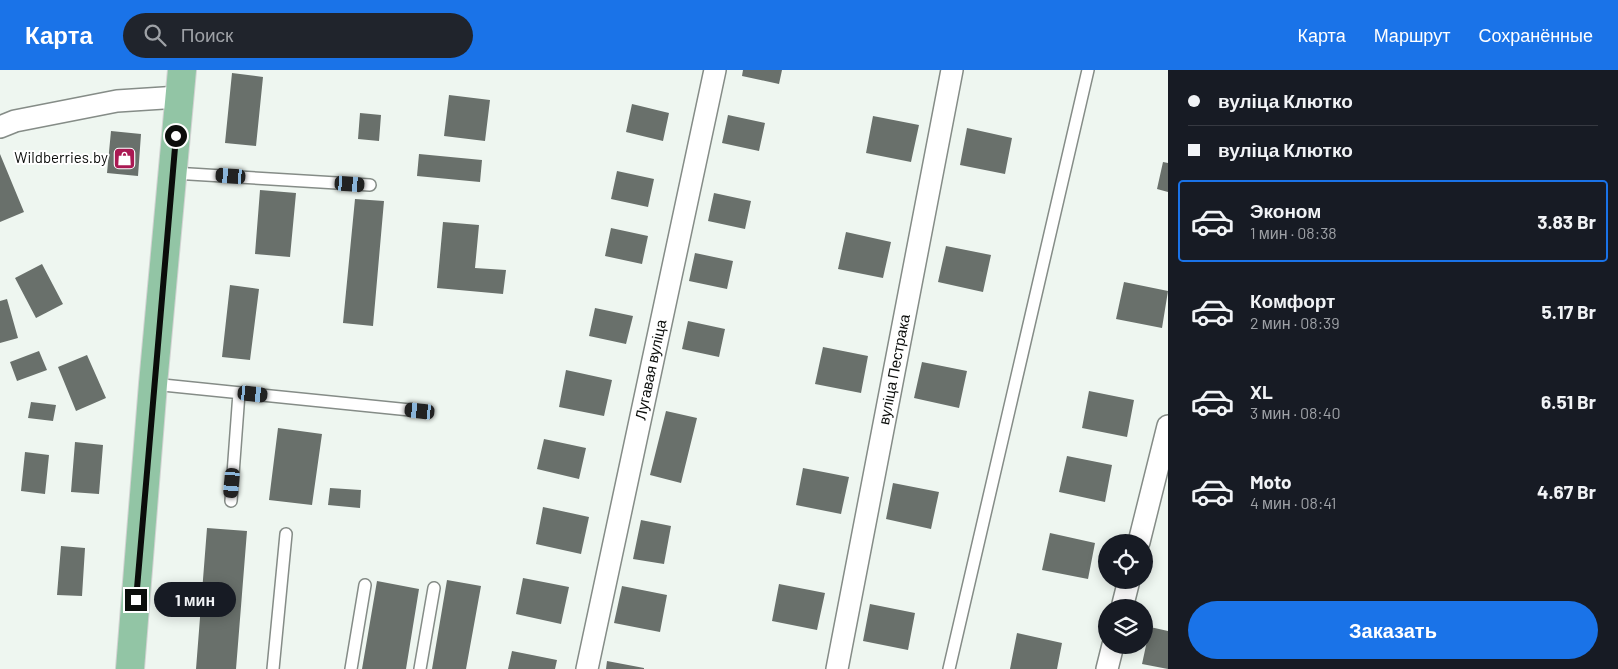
<!DOCTYPE html>
<html lang="ru">
<head>
<meta charset="utf-8">
<style>
	:root { --surface:#171b24; --page:#20242c; --text:#f1f3f6; --muted:#9ea1a6; --line:#363941; --accent:#1a73e8 }
	body { margin:0; font-family:Barlow,sans-serif; background:var(--page); color:var(--text); height:100vh; display:flex; flex-direction:column; font-size:19px; white-space:nowrap }
	* { box-sizing:border-box; margin:0 }
	p { font-size:16px; color:var(--muted) }
	.icon { flex:none; width:28px; height:28px; fill:none; stroke:currentColor; stroke-width:2; stroke-linecap:round; stroke-linejoin:round }
	.map { position:relative; flex:1; overflow:hidden }
	.panel { display:flex; flex-direction:column; background:var(--surface); width:450px }
	.panel>* { flex:none }
	.top-card { display:grid; align-content:center; height:110px; padding:0 20px; background:var(--surface) }
	.fabs { position:absolute; left:1098px; top:464px; display:grid; gap:10px }
	.fabs a { display:grid; place-items:center; width:55px; height:55px; border-radius:50%; background:var(--surface); box-shadow:0 2px 12px #0003; font-size:25px }
	.end { position:absolute; width:22px; height:22px; margin:-11px; border:6px solid #0b0d0b; background:#fff; box-shadow:0 0 0 2px #fff }
	.from { border-radius:50% }
	.bubble { position:absolute; height:35px; border-radius:18px; background:var(--surface); box-shadow:0 2px 12px #0003; font-size:16px; font-weight:700; line-height:35px; text-align:center }
	.car { position:absolute; width:15px; height:30px; margin:-15px -8px; border-radius:6px; box-shadow:0 0 4px 1px #0007; background:linear-gradient(#222 24%,#8ab4d8 0 40%,#222 0 76%,#8ab4d8 0 86%,#222 0) }
	.top-card b { display:flex; align-items:center; gap:18px; height:48px; font-size:19px }
	.top-card b+b { border-top:1px solid var(--line) }
	.top-card i { width:12px; height:12px; background:var(--text) }
	ul { padding:0; list-style:none }
	li { display:flex; align-items:center; gap:15px; height:82px; margin:0 10px 8px; padding:0 10px; border:2px solid transparent; border-radius:5px }
	li div { flex:1 }
	li b { display:block; font-size:19px }
	li em { font-style:normal; font-weight:700 }
	li.active { border-color:var(--accent) }
	li>.icon { width:45px; height:45px; stroke-width:1.5 }
	.primary-button { display:flex; gap:10px; margin-top:auto; padding:10px 20px }
	.primary-button a { flex:1; height:58px; border-radius:30px; background:var(--accent); color:#fff; font-size:20px; font-weight:700; line-height:58px; text-align:center }
	header { display:flex; align-items:center; gap:30px; box-sizing:border-box; height:70px; padding:0 25px; background:var(--accent); color:#fff }
	header strong { font-size:24px }
	nav { display:flex; gap:28px; margin-inline-start:auto; font-size:18px }
	.search { width:350px; height:45px; background:var(--page); display:flex; align-items:center; gap:12px; box-sizing:border-box; padding:0 18px; border-radius:28px; color:var(--muted); font-size:19px }
	main { display:flex; flex:1; min-height:0 }
	.map>svg:first-child { display:block }
	.building { fill:#69706b }
	.lines { fill:none; stroke-linecap:round; stroke-linejoin:round }
	.service-casing { stroke:#858c87; stroke-width:14 }
	.minor-casing { stroke:#858c87; stroke-width:24 }
	.primary-casing { stroke:#d3d3d3; stroke-width:30 }
	.service { stroke:#fff; stroke-width:11 }
	.minor { stroke:#fff; stroke-width:21 }
	.primary { stroke:#92c5a5; stroke-width:28 }
	.route { stroke:#0b0d0b; stroke-width:6 }
	.labels { text-anchor:middle; stroke-width:4; stroke-linejoin:round; paint-order:stroke }
	.poi-label { font-size:15px; fill:#0b0d0b; stroke:#fff; text-anchor:end }
	.street-label { font-size:15px; fill:#0b0d0b; stroke:#fff }
</style>
</head>
<body>
<header>
<strong>Карта</strong>
<div class="search"><svg class="icon" aria-label="search" viewBox="0 0 24 24"><circle cx="10" cy="10" r="6"/><path d="M15 15l6 6"/></svg>Поиск</div>
<nav><a>Карта</a><a>Маршрут</a><a>Сохранённые</a></nav>
</header>
<main>
<div class="map">
<svg width="1168" height="599" viewBox="0 0 1168 599">
	<rect width="100%" height="100%" fill="#eef6f0"/>
	<!-- building -->
	<path class="building" d="M743,0H782L779,14L742,6Z
		M232,3L263,7L256,76L225,73Z
		M449,25L490,30L485,71L444,66Z
		M632,34L669,43L663,71L626,62Z
		M360,43L381,45L379,71L358,69Z
		M728,45L765,53L759,81L722,73Z
		M873,46L919,55L911,92L866,83Z
		M967,58L1012,68L1005,104L960,95Z
		M111,61L141,64L138,106L107,103Z
		M0,84L24,142L0,152Z
		M419,84L482,90L480,112L417,106Z
		M1163,92L1168,93V122L1157,119Z
		M617,101L654,109L648,137L611,129Z
		M260,120L296,123L290,187L255,184Z
		M714,123L751,131L745,159L708,151Z
		M355,129L384,131L373,256L343,253Z
		M443,152L479,155L475,198L506,200L503,224L437,218Z
		M611,158L648,166L642,194L605,186Z
		M846,162L891,172L883,208L838,199Z
		M946,176L991,185L983,222L938,212Z
		M695,183L733,191L727,219L689,211Z
		M42,194L63,234L36,248L15,208Z
		M1124,212L1168,221L1162,258L1116,249Z
		M230,215L259,219L250,290L222,287Z
		M7,229L18,268L0,273V231Z
		M595,238L633,246L626,274L589,266Z
		M688,251L725,259L719,287L682,279Z
		M823,277L868,286L861,323L815,314Z
		M39,281L47,300L17,311L10,292Z
		M87,285L106,328L76,341L58,297Z
		M922,292L967,301L959,338L914,328Z
		M566,300L612,310L604,346L559,337Z
		M1089,321L1134,330L1127,367L1082,358Z
		M31,332L56,335L53,351L28,348Z
		M666,341L697,348L681,413L650,405Z
		M278,358L322,364L312,435L269,430Z
		M544,369L586,378L579,409L537,399Z
		M75,372L103,375L99,424L71,422Z
		M25,382L49,385L45,424L21,421Z
		M1067,386L1112,395L1105,432L1059,422Z
		M803,398L849,407L841,444L796,435Z
		M893,413L939,422L931,459L886,449Z
		M330,418L361,420L360,438L328,435Z
		M543,437L589,447L581,484L536,474Z
		M641,450L671,456L664,494L633,489Z
		M207,458L247,461L236,599H196Z
		M1050,463L1095,473L1088,509L1042,500Z
		M61,476L85,478L82,526L57,525Z
		M523,508L569,517L561,554L516,544Z
		M447,510L481,516L466,599H432Z
		M377,511L419,519L406,599H362Z
		M779,514L825,523L817,560L772,551Z
		M622,516L667,525L660,562L614,553Z
		M870,534L915,543L908,580L863,571Z
		M1150,557L1168,561V599L1142,594Z
		M1017,563L1062,573L1057,599H1010Z
		M512,581L557,590L555,599H508Z
		M607,591L644,598V599H606Z"/>
	<g class="lines">
		<defs>
			<path id="service" d="M173,103L370,115
				M153,314L420,341
				M231,431L239,323
				M273,599L286,464
				M351,599L365,515
				M420,599L434,518
				M949,599L1088,0"/>
			<g id="minor">
				<path d="M0,57L15,51L117,31L179,27"/>
				<path d="M1139,472L1168,356"/>
				<path d="M1122,538L1129,510"/>
				<path id="s1" d="M587,599L715,0"/>
				<path id="s2" d="M837,599L952,0"/>
				<path d="M1107,599L1113,575"/>
			</g>
			<path id="primary" d="M130,599L153,314L182,0"/>
		</defs>
		<!-- service casing -->
		<use href="#service" class="service-casing"/>
		<!-- minor casing -->
		<use href="#minor" class="minor-casing"/>
		<!-- primary casing -->
		<use href="#primary" class="primary-casing"/>
		<!-- service -->
		<use href="#service" class="service"/>
		<!-- minor -->
		<use href="#minor" class="minor"/>
		<!-- primary -->
		<use href="#primary" class="primary"/>
	</g>
	<g class="lines">
		<!-- route -->
		<path class="route" d="M136,530L176,66"/>
	</g>
	<!-- icons -->
	<defs>
		<symbol id="shop-square" viewBox="-11 -11 22 22"><rect x="-9" y="-9" width="18" height="18" rx="4" fill="#aa1953" stroke="#fff"/><path d="M-5-2.5h2.3a2.7 3.5 0 0 1 5.4 0H5L5.5 6h-11ZM-1.5-2.5h3a1.5 2.3 0 0 0-3 0Z" fill="#fff"/></symbol>
	</defs>
	<g fill-rule="evenodd">
		<use href="#shop-square" x="112" y="76" width="25" height="25"/>
	</g>
	<g class="labels">
		<!-- poi labels -->
		<g class="poi-label">
			<text x="108" y="93">Wildberries.by</text>
		</g>
		<!-- street labels -->
		<g class="street-label">
			<text dy="5" stroke="none"><textPath href="#s1" startOffset="306">Лугавая вуліца</textPath></text>
			<text dy="5" stroke="none"><textPath href="#s2" startOffset="305">вуліца Пестрака</textPath></text>
		</g>
	</g>
</svg>
<div class="fabs">
<a><svg class="icon" aria-label="locate" viewBox="0 0 24 24"><circle cx="12" cy="12" r="6"/><path d="M12 2v4M12 18v4M2 12h4M18 12h4"/></svg></a>
<a><svg class="icon" aria-label="layers" viewBox="0 0 24 24"><path d="M12 4l9 5-9 5-9-5zM3 14l9 5 9-5"/></svg></a>
</div>
<i class="end from" style="left:176px;top:66px"></i>
<i class="end" style="left:136px;top:530px"></i>
<div class="bubble" style="left:154px;top:512px;width:82px">1 мин</div>
<i class="car" style="left:231px;top:106px;rotate:274deg"></i>
<i class="car" style="left:350px;top:114px;rotate:94deg"></i>
<i class="car" style="left:253px;top:324px;rotate:96deg"></i>
<i class="car" style="left:420px;top:341px;rotate:276deg"></i>
<i class="car" style="left:232px;top:413px;rotate:185deg"></i>
</div>
<section class="panel">
<div class="top-card">
<b><i class="from"></i>вуліца Клютко</b>
<b><i></i>вуліца Клютко</b>
</div>
<ul>
<li class="active"><svg class="icon" aria-label="car" viewBox="0 0 24 24"><path d="M5 17H2v-5l4-1 3-4h7l3 4 3 1v5h-3M9 17h6M6 11h13"/><circle cx="7" cy="17" r="2"/><circle cx="17" cy="17" r="2"/></svg><div><b>Эконом</b><p>1 мин · 08:38</p></div><em>3.83 Br</em></li>
<li><svg class="icon" aria-label="car" viewBox="0 0 24 24"><path d="M5 17H2v-5l4-1 3-4h7l3 4 3 1v5h-3M9 17h6M6 11h13"/><circle cx="7" cy="17" r="2"/><circle cx="17" cy="17" r="2"/></svg><div><b>Комфорт</b><p>2 мин · 08:39</p></div><em>5.17 Br</em></li>
<li><svg class="icon" aria-label="car" viewBox="0 0 24 24"><path d="M5 17H2v-5l4-1 3-4h7l3 4 3 1v5h-3M9 17h6M6 11h13"/><circle cx="7" cy="17" r="2"/><circle cx="17" cy="17" r="2"/></svg><div><b>XL</b><p>3 мин · 08:40</p></div><em>6.51 Br</em></li>
<li><svg class="icon" aria-label="car" viewBox="0 0 24 24"><path d="M5 17H2v-5l4-1 3-4h7l3 4 3 1v5h-3M9 17h6M6 11h13"/><circle cx="7" cy="17" r="2"/><circle cx="17" cy="17" r="2"/></svg><div><b>Moto</b><p>4 мин · 08:41</p></div><em>4.67 Br</em></li>
</ul>
<div class="primary-button"><a>Заказать</a></div>
</section>
</main>
</body>
</html>
